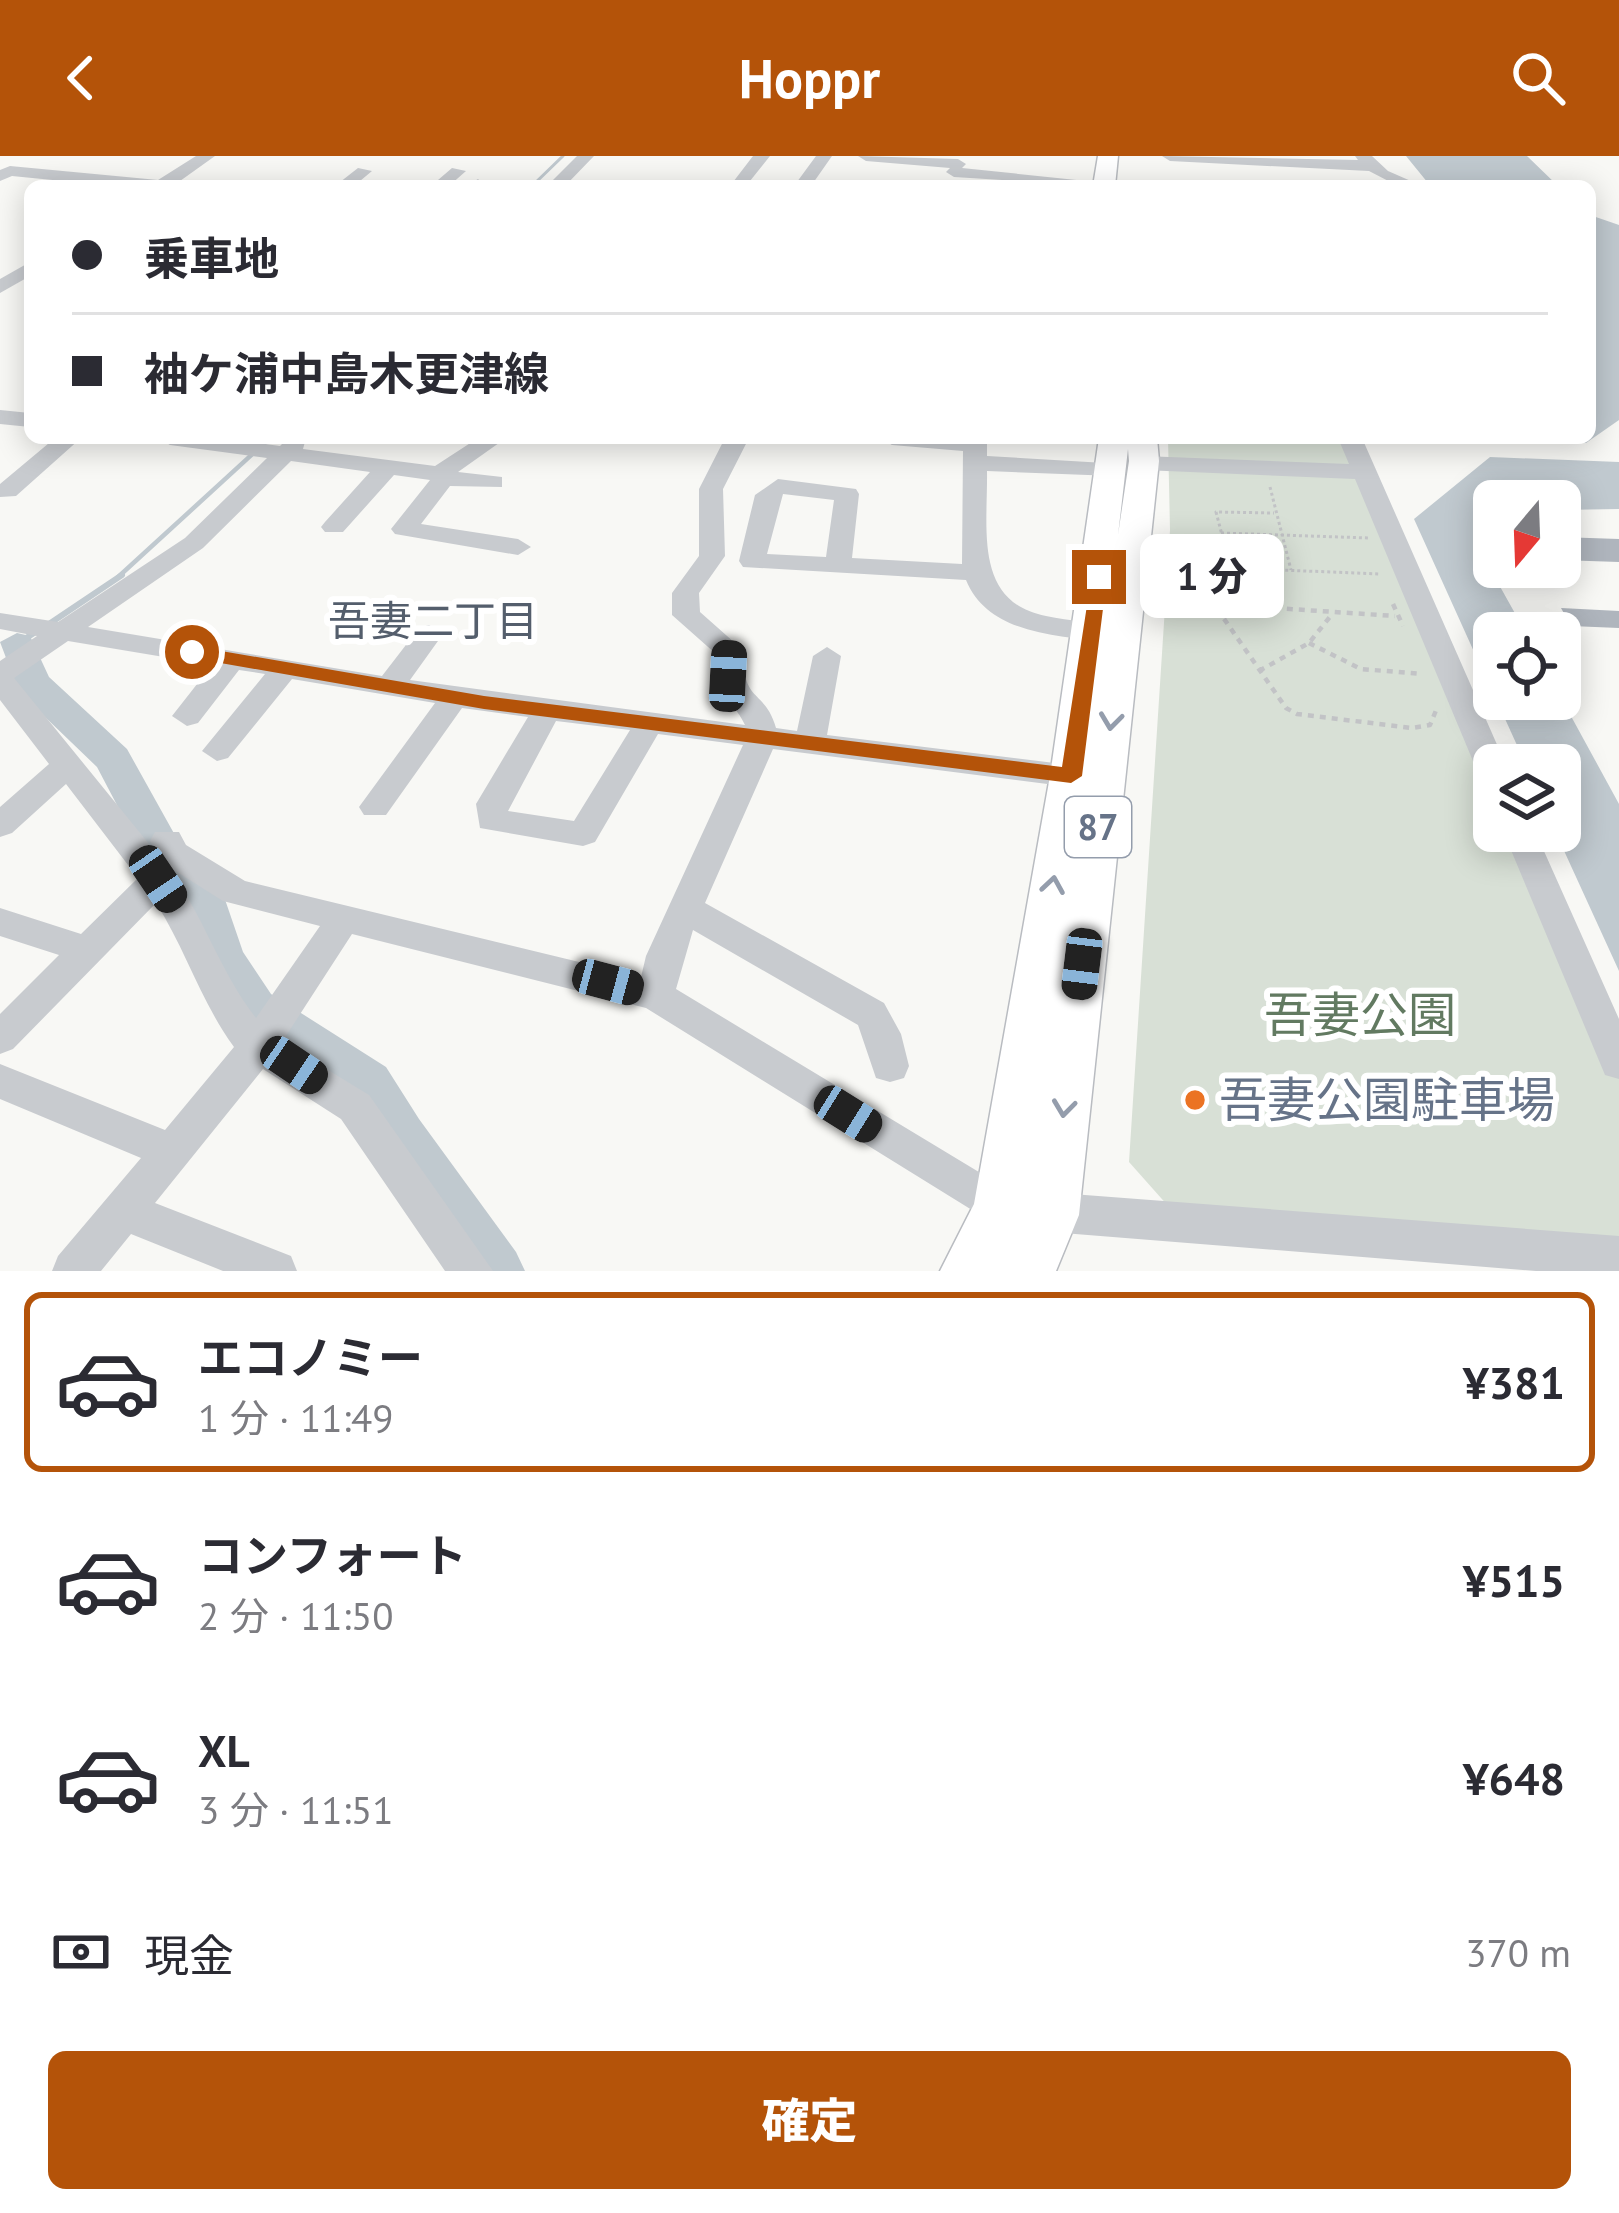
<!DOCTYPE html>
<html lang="ja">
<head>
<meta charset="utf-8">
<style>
	:root { --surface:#fff; --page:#f7f7f7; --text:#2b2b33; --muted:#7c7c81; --line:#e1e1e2; --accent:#b45309 }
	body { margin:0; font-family:"PT Sans","Noto Sans JP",sans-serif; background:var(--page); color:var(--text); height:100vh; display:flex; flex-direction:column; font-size:45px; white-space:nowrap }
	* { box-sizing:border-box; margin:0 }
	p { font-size:39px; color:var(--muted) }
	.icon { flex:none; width:66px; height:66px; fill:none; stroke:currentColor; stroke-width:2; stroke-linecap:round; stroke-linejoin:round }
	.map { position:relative; height:1115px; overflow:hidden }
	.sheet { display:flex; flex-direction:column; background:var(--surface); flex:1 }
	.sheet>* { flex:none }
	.top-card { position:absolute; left:24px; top:24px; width:1572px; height:264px; border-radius:18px; box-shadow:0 6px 30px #0003; display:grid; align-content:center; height:264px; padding:0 48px; background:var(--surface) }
	.needle { width:78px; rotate:199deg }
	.tools { position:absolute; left:1473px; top:324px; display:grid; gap:24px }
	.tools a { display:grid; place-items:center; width:108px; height:108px; border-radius:18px; background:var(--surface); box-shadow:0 6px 30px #0003; font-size:60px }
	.end { position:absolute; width:54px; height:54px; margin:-27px; border:15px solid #b45309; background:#fff; box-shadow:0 0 0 6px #fff }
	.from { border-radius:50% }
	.bubble { position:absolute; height:84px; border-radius:18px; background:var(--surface); box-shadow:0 6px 30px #0003; font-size:39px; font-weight:800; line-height:84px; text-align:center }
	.car { position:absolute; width:36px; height:72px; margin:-36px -18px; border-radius:15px; box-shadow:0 0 9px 3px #0007; background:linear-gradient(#222 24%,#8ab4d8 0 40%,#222 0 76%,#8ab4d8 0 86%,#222 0) }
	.top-card b { display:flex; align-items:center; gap:42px; height:114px; font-size:45px }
	.top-card b+b { border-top:3px solid var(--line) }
	.top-card i { width:30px; height:30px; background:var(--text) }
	ul { padding:21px 0 0; list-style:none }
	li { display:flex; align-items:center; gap:36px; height:180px; margin:0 24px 18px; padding:0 24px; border:6px solid transparent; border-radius:18px }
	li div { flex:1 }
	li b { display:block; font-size:45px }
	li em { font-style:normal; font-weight:800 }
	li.active { border-color:var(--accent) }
	li>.icon { width:108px; height:108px; stroke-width:1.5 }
	.pay { display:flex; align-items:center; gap:30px; height:132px; padding:0 48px; font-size:45px }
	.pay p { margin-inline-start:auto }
	.button { display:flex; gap:24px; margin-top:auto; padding:24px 48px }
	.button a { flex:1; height:138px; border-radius:18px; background:var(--accent); color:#fff; font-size:48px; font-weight:800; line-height:138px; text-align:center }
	header { display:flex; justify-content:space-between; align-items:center; height:156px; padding:0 48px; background:var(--accent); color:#fff; font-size:54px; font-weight:800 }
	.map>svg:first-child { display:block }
	.green { fill:#d8e0d6 }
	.water { fill:#c0c9cf }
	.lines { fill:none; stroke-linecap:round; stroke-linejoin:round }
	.stream-far2 { stroke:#c0c9cf; stroke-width:3 }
	.stream-far1 { stroke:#c0c9cf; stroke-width:4.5 }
	.stream { stroke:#c0c9cf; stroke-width:6 }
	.river { fill:#c0c9cf; fill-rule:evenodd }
	.building { fill:#afb5bd }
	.major-casing { stroke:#b9bcc1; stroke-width:3 }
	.path-far1 { stroke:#c2c3c6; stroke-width:3; stroke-dasharray:3 3; stroke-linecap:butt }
	.path { stroke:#c2c3c6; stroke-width:4.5; stroke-dasharray:6 6; stroke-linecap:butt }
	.minor { fill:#c8cbcf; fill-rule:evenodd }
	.major { fill:#fff; fill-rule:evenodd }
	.oneway { stroke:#949dac }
	.route { fill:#b45309 }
	.poi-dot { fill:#eb7323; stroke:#fff; stroke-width:4.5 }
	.labels { text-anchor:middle; stroke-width:12; stroke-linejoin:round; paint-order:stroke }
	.shield { fill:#fff; stroke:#949dac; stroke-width:3 }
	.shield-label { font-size:36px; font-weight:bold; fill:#667388 }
	.neighbourhood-label { font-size:42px; fill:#545e6c; stroke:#fff }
	.near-park-label { font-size:48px; fill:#627a61; stroke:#fff }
	.near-poi-label { font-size:48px; fill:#667388; stroke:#fff; text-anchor:start }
</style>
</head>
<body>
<header><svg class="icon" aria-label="back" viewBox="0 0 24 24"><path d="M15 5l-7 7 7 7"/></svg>Hoppr<svg class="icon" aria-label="search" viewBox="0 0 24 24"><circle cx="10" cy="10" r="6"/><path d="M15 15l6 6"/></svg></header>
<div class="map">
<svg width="1619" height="1115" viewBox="0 0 1619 1115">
	<rect width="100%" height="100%" fill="#f8f8f5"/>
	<!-- green -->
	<path class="green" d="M1168,282H1350L1494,617V675H1519L1619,907V1101L1185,1069L1129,1006L1170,374Z"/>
	<!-- water -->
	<path class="water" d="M1406,0H1527L1558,30H1426L1428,27Z
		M1590,59L1619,69V264L1586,287L1514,285L1590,282Z
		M1490,301L1619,306V353L1560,354V345H1494V364L1474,384L1526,477H1494V540L1414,363Z
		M1560,540L1619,648V815L1555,675H1560V609H1526L1496,543Z"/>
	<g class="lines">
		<!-- stream-far2 -->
		<path class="stream-far2" d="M532,30L563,0"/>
		<!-- stream-far1 -->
		<path class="stream-far1" d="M117,422L270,282"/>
		<!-- stream -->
		<path class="stream" d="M49,468L122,419
			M17,488L37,475"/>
		<!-- river -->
		<path class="river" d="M17,477L30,480L49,521L127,593L181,690L219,726L243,796L271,838L386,911L419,963L516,1096L525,1115H463L381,997L350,941L237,866L198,801L183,745L150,712L97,611L19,536L0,486Z"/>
	</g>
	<!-- building -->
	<path class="building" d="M1560,381L1619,383V406L1560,404Z
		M1561,452L1619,455V472L1571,470Z"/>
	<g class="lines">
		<defs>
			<path id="major" d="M1098,0H1118L1115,30H1093Z
				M1099,282H1157L1159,305L1079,1059L1056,1115H940L974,1048L1050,620ZM1128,293L1129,305L1118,379Z"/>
		</defs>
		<!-- major casing -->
		<use href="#major" class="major-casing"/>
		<!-- path-far1 -->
		<path class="path-far1" d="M1270,331L1291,414
			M1221,377L1369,382
			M1227,401L1231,412L1381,418
			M1208,422L1203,397L1227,398L1216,356L1274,357"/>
		<!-- path -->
		<path class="path" d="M1207,419L1213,447L1286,552L1297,558L1412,572L1430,569L1437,552
			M1215,448L1395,460
			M1393,448L1403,470
			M1309,487L1361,513L1422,518
			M1259,515L1309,487L1333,457"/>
		<!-- minor -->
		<path class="minor" d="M196,0H215L173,30H113L12,20L0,25V14L10,10L158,24Z
			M577,0H594L565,30H547Z
			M753,0H770L746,30H730Z
			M816,0H832L811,30H794Z
			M858,0L958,3L966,8L962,12L1086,25L1094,30L954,21L946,16L950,12L866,5Z
			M1162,0L1358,4L1355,0H1372L1388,15L1420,29L1398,30L1369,15L1170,5Z
			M358,12L372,15L354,30H335Z
			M452,12L466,15L449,30H431Z
			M478,23L485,30H467Z
			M30,106V120L0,137V123Z
			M0,254L30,257V271L0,268Z
			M55,282H81L16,340L0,341V328Z
			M158,282H222L280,290L288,282H306L303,293L435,310L478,282H506L458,316L502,321V331L450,330L421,368L518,383L531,391L518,399L395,378L391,373L430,324L394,319L343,376H325L321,371L325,366L370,316L291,305L203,392L88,471L382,520L419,472L429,469L443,478L410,524L745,569C729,535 711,551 716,498L672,459V437L699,400V333L725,282H749L723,333L725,400L699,437L700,456L744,495C741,548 765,532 776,572L797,575L813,500L827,491L841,500L827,579L1071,609L1082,612L1087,620L1082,628L1071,631L773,593L705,747L884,847L901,878L909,910L904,922L890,926L876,922L858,869L693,774L676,833L1007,1033L1619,1080V1115H1536L1001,1072L646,852L352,778L282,886L369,939L493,1115H445L341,963L263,913L155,1047L291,1100L297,1115H223L131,1078L101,1115H52L58,1100L141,1002L0,943V908L165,974L234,891C201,846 186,794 156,747L13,893L0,898V858L59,799L0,780V752L81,778L138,722L66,628L12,677L0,681V651L49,608L0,544V505L37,480L0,473V457L58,466L185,382L267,302L170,289ZM68,485L212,509L172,560L187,570L198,567L239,514L265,518L202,595L217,605L228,602L292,523L435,547L359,651L364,659H386L462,552L528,561L476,648L480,672L583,690L595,686L658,578L743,589L646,800L641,821L245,725L186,689L179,676H155L150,685L158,699L14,522ZM556,565L630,574L574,665L508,655ZM166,709L223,745L320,770L256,862C219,815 203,757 166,709Z
			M880,282H987V300L1122,308V318L1114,320L987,315C988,372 973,446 1046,460C1070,465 1096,466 1120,472L1124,478L1120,484L1110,487C1060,479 989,480 966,424L743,411L739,405L755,339L778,323L856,333L859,338L852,402L962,408L963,295L892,289ZM783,338L834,344L826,401L767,398Z
			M1338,282H1362L1377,316L1506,609H1494V628L1483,625L1478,617L1355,323L1143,314L1131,307L1143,300L1349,308Z
			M1503,675H1535L1619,863V923L1605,919L1600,907Z"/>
		<!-- major -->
		<use href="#major" class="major"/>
	</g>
	<!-- one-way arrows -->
	<defs><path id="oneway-chevron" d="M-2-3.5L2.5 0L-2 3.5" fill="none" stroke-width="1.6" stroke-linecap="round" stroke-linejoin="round" transform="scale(3)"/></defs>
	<g class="oneway">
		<use href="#oneway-chevron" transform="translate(1111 565) rotate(97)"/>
		<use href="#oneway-chevron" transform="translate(1053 729) rotate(-81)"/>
		<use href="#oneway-chevron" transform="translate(1064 952) rotate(97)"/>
	</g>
	<!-- route -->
	<path class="route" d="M1092,417L1107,421L1082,620L1071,627L484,553L192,502L182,496L192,490L484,540L1062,611Z"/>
	<!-- markers -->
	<circle class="poi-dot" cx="1195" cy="944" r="12"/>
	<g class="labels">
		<!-- shield labels -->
		<rect class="shield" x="1065" y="641" width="66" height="60" rx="9"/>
		<g class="shield-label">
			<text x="1098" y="684">87</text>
		</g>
		<!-- neighbourhood labels -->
		<g class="neighbourhood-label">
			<text x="433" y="480">吾妻二丁目</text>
		</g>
		<!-- near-park labels -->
		<g class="near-park-label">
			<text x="1360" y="876">吾妻公園</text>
		</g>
		<!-- near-poi labels -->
		<g class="near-poi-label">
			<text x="1219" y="961">吾妻公園駐車場</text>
		</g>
	</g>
</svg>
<div class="tools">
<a><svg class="needle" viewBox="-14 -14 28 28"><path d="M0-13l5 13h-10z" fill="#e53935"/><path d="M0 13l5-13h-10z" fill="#7c7c81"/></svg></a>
<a><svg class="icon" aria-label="locate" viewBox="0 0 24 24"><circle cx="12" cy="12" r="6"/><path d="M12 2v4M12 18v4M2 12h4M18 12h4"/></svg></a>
<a><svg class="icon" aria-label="layers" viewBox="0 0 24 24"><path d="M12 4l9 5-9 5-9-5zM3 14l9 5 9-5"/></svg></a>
</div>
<i class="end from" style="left:192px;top:496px"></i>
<i class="end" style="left:1099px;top:421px"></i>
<div class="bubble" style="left:1140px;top:378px;width:144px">1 分</div>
<i class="car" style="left:728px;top:520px;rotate:3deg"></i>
<i class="car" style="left:158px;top:723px;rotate:146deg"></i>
<i class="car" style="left:1082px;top:808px;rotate:187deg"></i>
<i class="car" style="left:608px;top:826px;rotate:105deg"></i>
<i class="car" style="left:294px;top:909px;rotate:124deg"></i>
<i class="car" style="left:848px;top:958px;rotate:122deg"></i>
<div class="top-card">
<b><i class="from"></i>乗車地</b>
<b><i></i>袖ケ浦中島木更津線</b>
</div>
</div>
<section class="sheet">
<ul>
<li class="active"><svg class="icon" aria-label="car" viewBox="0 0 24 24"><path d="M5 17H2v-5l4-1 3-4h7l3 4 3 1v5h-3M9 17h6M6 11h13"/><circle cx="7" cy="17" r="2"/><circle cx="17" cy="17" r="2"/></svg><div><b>エコノミー</b><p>1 分 · 11:49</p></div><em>¥381</em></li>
<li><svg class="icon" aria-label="car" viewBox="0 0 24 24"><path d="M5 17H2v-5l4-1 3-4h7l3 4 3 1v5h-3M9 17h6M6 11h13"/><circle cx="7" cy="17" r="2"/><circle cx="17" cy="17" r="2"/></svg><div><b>コンフォート</b><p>2 分 · 11:50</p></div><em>¥515</em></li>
<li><svg class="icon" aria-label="car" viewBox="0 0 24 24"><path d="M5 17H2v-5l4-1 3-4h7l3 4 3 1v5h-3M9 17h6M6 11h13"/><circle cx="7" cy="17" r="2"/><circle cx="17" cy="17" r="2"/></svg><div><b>XL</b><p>3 分 · 11:51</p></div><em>¥648</em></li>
</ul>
<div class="pay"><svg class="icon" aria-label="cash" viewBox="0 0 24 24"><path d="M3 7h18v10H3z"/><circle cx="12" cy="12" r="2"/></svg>現金<p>370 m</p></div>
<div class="button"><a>確定</a></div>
</section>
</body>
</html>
